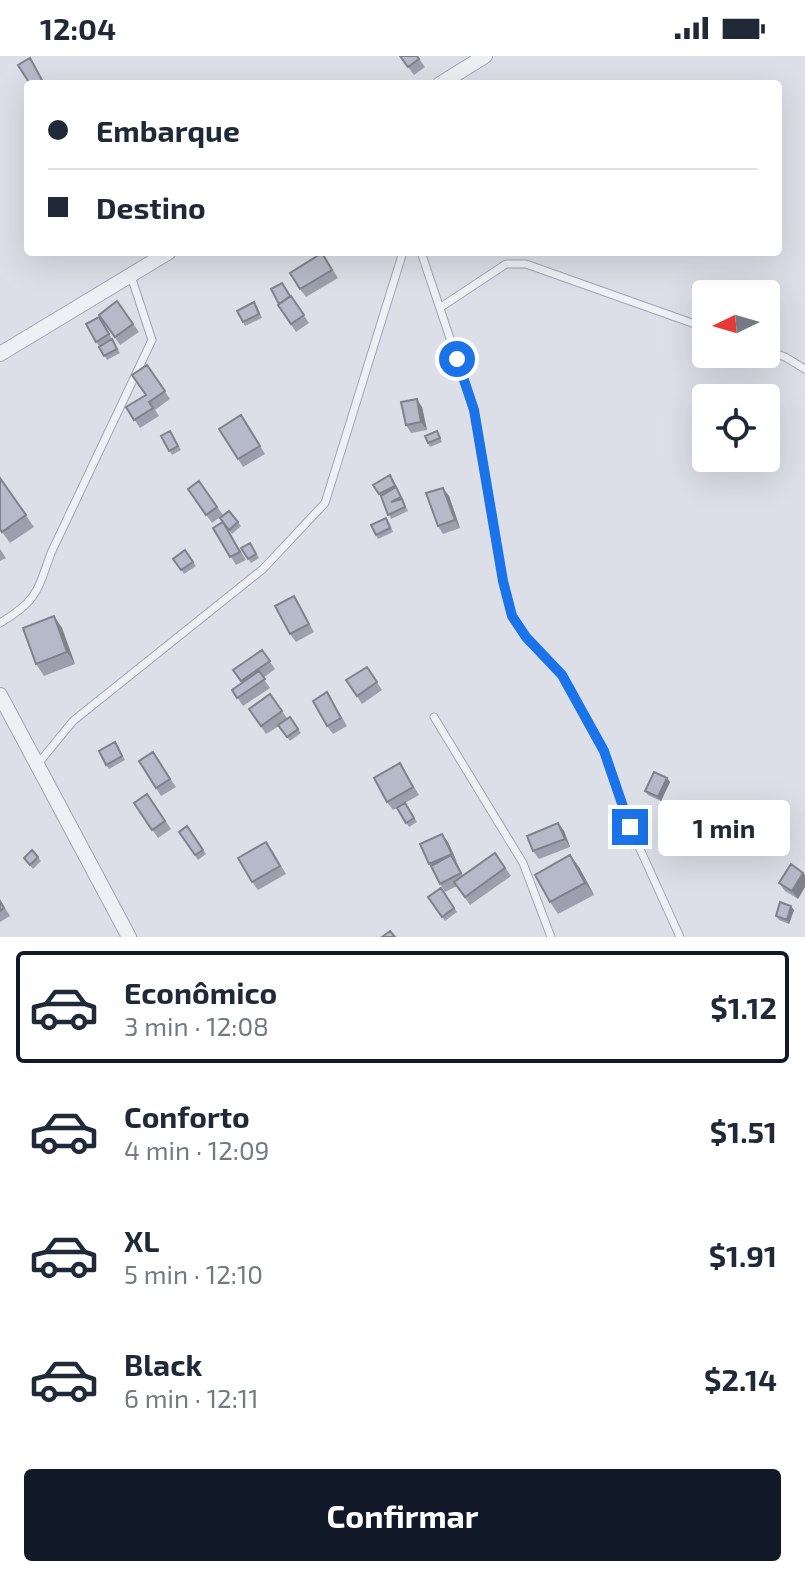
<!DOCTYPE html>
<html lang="pt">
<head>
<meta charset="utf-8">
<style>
	:root { --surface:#fff; --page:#f2f2f3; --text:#1f2937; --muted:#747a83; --line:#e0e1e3; --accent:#111827 }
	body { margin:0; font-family:"Exo 2",sans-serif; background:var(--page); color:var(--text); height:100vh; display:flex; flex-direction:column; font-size:30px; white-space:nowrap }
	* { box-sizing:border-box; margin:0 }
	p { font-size:26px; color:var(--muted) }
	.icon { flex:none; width:44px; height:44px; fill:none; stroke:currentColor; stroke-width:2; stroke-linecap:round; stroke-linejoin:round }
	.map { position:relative; height:881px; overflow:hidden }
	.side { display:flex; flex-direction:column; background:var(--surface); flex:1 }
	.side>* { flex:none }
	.guide { position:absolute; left:24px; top:24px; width:758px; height:176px; border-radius:8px; box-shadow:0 8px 32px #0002; display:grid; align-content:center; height:176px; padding:0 24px; background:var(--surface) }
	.needle { width:52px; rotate:265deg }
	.controls { position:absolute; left:692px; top:224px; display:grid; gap:16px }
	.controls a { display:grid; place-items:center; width:88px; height:88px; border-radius:8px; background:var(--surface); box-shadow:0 8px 32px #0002; font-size:40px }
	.end { position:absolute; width:36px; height:36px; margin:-18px; border:10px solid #1a73e8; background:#fff; box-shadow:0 0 0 4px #fff }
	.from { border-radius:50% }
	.bubble { position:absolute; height:56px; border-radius:8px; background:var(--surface); box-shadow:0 8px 32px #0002; font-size:26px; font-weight:700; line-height:56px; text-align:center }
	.guide b { display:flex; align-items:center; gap:28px; height:76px; font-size:30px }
	.guide b+b { border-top:2px solid var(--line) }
	.guide i { width:20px; height:20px; background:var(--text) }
	ul { padding:14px 0 0; list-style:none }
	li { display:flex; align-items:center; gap:24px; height:112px; margin:0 16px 12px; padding:0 8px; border:4px solid transparent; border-radius:8px }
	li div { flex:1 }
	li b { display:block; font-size:30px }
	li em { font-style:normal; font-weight:700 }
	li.selected { border-color:var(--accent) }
	li>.icon { width:72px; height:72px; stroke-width:1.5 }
	.button { display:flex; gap:16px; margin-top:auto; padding:16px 24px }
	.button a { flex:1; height:92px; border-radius:8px; background:var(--accent); color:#fff; font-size:32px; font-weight:700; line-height:92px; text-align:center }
	.status { display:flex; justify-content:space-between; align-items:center; height:56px; padding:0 40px; background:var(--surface); direction:ltr }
	.status svg { height:22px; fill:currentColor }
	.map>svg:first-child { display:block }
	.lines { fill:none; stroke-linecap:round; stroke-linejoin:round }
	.service-casing { stroke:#a1a5b1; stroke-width:9 }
	.minor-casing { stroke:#a1a5b1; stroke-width:16 }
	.service { stroke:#eff0f6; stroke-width:7 }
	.minor { stroke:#eff0f6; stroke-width:14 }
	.wall { fill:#9da0ac }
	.shaded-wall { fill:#7f828c }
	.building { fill:#b6bac8; stroke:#7f828c; stroke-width:2 }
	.route { stroke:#1a73e8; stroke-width:10 }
</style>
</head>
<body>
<div class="status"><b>12:04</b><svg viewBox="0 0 49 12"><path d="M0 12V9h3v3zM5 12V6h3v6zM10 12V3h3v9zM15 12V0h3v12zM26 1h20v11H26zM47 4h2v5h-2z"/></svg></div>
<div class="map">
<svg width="805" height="881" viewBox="0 0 805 881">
	<rect width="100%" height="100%" fill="#dcdfe7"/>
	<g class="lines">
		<defs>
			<path id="service" d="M421,196L474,354L503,525L512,560L526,581L562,619L604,695L630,771L680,881
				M441,251L506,208H526L706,272
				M766,294L785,301L805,313
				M0,567C37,545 37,536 51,497L152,284L131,220
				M434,661L523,807L551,881
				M37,709L73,665L263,513L325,447L403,196"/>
			<path id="minor" d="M440,28L485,0
				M0,298L169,196
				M0,639L129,881"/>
		</defs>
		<!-- service casing -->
		<use href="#service" class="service-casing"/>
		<!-- minor casing -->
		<use href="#minor" class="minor-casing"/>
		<!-- service -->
		<use href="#service" class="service"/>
		<!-- minor -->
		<use href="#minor" class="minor"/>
	</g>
	<!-- wall -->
	<path class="wall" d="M400,0H417L425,11L414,19Z
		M322,197L338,222L306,241L300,233Z
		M291,240L309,267L296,276L278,249Z
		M117,245L139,276L120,289L99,259Z
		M257,250L262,262L245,270L243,266Z
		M86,268L104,269L120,297L107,304Z
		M147,309L170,343L155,354L159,360L140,372L126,351L146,339Z
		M422,351L427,374L411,377L406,369Z
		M241,359L265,398L243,411L238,403Z
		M437,375L442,386L430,391L428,387Z
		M161,380H173L181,394L172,399Z
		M0,422L34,471L10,487L0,473Z
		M393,423L408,455L391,463L379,438Z
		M199,425L223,459L212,467L188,433Z
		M449,440L460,472L443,478L438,470Z
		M229,455L241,470L232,478L223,466L246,504L236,509L213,472L223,466L220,462Z
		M389,466L393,476L378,483L376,479Z
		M250,487L259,502L251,507L241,492Z
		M0,493L6,502L0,505Z
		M185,494L196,510L184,518L173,503Z
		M299,548L314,576L296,586L290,578Z
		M54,560L62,572L75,608L44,620L36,608Z
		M262,594L275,613L263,622L270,632L243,650L232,634L242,627L233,614Z
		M367,611L382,634L362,648L346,624Z
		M327,636L347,670L333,678L327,670Z
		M270,638L287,662L290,661L301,677L290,685L279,670L266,678L249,653Z
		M118,690L125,704L109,713L106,709Z
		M153,696L176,731L161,740L156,732Z
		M400,707L419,739L405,747L417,766L409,771L397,752L393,754L387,746Z
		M667,722L670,726L661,745L648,739L645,735Z
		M147,738L171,773L158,782L134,747Z
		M558,767L564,775L570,791L539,803L533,795Z
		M187,770L206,798L198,804L179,776Z
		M763,775L766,779L761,789L747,782L744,778Z
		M448,786L463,820L495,797L511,820L470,849L457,830L445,836L429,808Z
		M32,794L41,805L33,813L24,802Z
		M272,794L286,818L258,834L252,826Z
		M791,808L798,843L785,835L779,827Z
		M579,811L594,839L558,858L550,846Z
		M441,832L457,856L445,865L428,841Z
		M0,844L10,860L0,866Z
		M794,854L789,868L779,864L776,860Z"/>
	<!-- shaded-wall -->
	<path class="shaded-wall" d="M417,343L422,351L427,374L421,366Z
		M443,432L449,440L460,472L455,464Z
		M54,560L62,572L75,608L67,596Z
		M667,722L670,726L661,745L658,741Z
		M558,767L564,775L570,791L565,783Z
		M763,775L766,779L761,789L759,785Z
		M442,778L448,786L457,806L452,798Z
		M570,799L579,811L594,839L585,827Z
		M803,817L805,819V831L798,843L792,835Z
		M791,850L794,854L789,868L787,864Z"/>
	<!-- building -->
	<path class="building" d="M400,0H417L419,3L408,11Z
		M30,2L43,26L40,28H30L18,9Z
		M322,197L332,214L300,233L290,217Z
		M282,227L290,240L279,248L271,233Z
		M291,240L304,259L291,268L278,249Z
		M117,245L133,268L115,281L99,259Z
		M254,246L259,258L243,266L237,255Z
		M99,261L109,278L96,286L86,268Z
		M112,283L117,293L104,300L99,291Z
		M147,309L165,335L149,346L153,352L134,364L126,351L146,339L132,319Z
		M417,343L421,366L406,369L401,346Z
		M241,359L260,390L238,403L219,373Z
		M170,375L178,390L169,395L161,380Z
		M437,375L440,382L428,387L425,380Z
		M390,419L395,430L379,438L373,429Z
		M0,422L26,459L2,476L0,473Z
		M199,425L217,451L206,459L188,433Z
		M396,431L401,441L391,446L402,443L405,451L388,459L381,440Z
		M443,432L455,464L438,470L426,437Z
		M229,455L238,466L229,474L220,462Z
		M386,462L390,472L376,479L371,469Z
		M223,466L240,496L230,501L213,472Z
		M250,487L256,498L248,503L241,492Z
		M185,494L193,506L181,514L173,503Z
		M294,540L309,568L290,578L275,550Z
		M54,560L67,596L36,608L23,572Z
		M262,594L270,605L241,625L233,614Z
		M367,611L377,626L357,640L346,624Z
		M259,615L265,623L237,642L232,634Z
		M327,636L341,662L327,670L313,645Z
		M270,638L282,655L261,670L249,653Z
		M290,661L298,673L287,681L278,669Z
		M115,686L122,700L106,709L99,695Z
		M153,696L170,723L156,732L139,705Z
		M400,707L413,731L387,746L374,722Z
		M654,716L667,722L658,741L645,735Z
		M147,738L165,765L152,774L134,747Z
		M405,747L414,762L406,767L397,752Z
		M558,767L565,783L533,795L527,780Z
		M749,768L763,775L759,785L744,778Z
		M187,770L203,794L195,799L179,776Z
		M442,778L452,798L429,808L420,788Z
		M266,786L280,810L252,826L238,802Z
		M32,794L38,801L30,809L24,802Z
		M495,797L505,812L465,841L454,826Z
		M451,799L461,817L440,828L431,810Z
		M570,799L585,827L550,846L535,819Z
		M791,808L803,817L792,835L779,827Z
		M441,832L454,852L442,861L428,841Z
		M0,845L4,852L0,855Z
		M780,846L791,850L787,864L776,860Z
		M390,875L395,881H382Z"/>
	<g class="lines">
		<!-- route -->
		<path class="route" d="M457,303L474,354L503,525L512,560L526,581L562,619L604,695L630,771"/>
	</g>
</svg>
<div class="controls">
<a><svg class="needle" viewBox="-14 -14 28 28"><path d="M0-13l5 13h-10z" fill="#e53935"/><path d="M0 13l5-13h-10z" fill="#747a83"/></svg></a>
<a><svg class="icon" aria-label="locate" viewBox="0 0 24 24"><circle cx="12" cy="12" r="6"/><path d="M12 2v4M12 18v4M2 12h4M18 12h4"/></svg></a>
</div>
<i class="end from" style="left:457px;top:303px"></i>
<i class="end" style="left:630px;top:771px"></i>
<div class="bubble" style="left:658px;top:744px;width:132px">1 min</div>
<div class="guide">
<b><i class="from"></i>Embarque</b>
<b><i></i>Destino</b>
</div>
</div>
<section class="side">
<ul>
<li class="selected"><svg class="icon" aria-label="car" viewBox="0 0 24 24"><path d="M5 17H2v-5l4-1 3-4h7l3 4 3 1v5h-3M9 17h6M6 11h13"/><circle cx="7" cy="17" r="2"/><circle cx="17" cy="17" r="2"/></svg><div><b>Econômico</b><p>3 min · 12:08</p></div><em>$1.12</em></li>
<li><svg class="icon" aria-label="car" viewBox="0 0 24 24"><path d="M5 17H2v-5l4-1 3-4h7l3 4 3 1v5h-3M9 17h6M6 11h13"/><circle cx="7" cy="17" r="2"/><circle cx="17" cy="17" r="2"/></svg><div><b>Conforto</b><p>4 min · 12:09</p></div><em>$1.51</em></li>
<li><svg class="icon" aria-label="car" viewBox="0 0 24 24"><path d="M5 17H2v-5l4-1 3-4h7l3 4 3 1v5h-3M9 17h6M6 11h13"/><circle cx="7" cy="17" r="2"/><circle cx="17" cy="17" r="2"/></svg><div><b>XL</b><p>5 min · 12:10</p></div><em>$1.91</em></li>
<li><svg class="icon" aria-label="car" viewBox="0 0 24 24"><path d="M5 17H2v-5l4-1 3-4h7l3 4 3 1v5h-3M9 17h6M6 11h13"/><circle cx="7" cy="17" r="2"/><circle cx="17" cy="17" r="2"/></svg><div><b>Black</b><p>6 min · 12:11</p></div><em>$2.14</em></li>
</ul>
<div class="button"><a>Confirmar</a></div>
</section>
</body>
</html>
